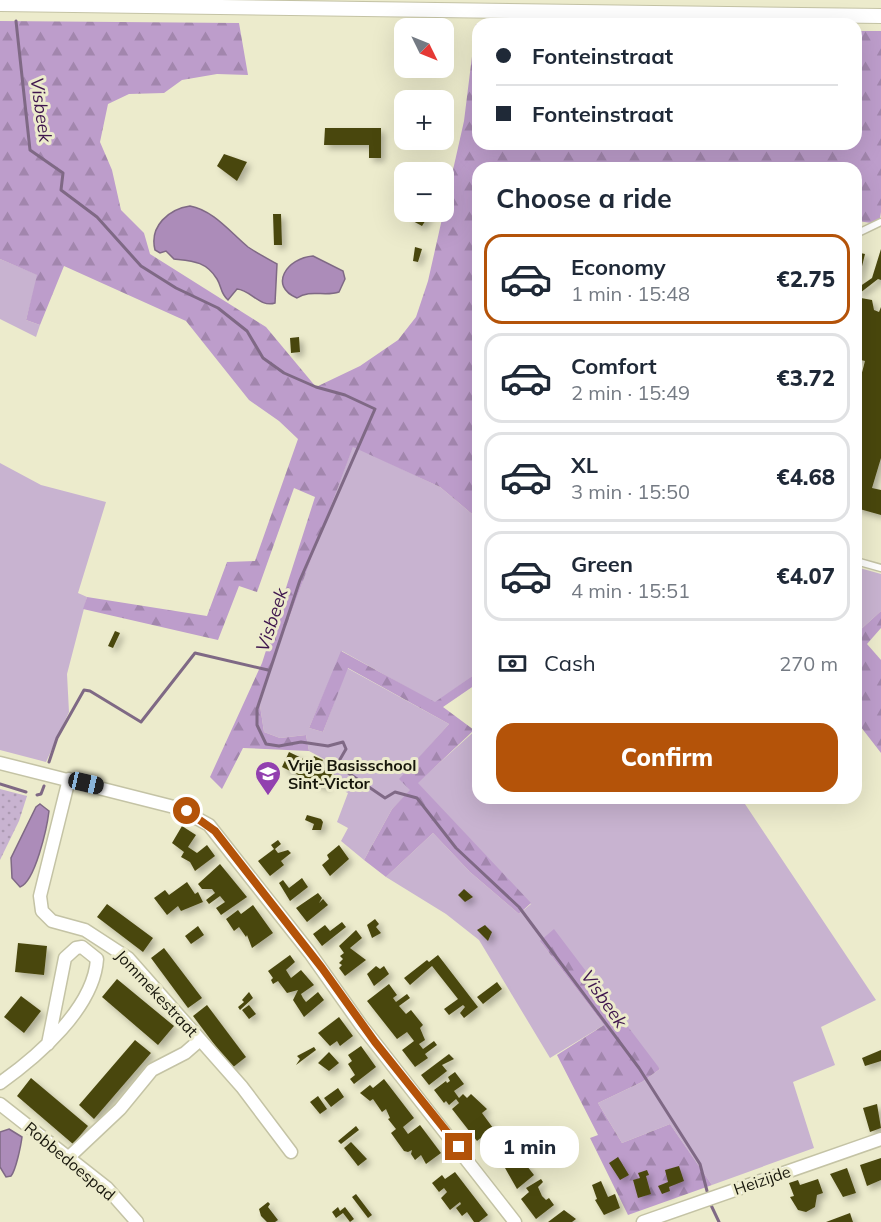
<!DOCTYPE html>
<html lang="en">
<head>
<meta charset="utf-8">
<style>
	:root { --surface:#fff; --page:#f2f2f3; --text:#1f2937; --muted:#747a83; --line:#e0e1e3; --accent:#b45309 }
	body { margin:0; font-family:Mulish,sans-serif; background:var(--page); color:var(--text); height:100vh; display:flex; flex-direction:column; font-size:22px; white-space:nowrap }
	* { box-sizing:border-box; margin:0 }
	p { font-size:20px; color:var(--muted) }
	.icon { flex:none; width:33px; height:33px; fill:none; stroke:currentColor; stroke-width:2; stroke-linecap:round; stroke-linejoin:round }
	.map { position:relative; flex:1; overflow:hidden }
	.sheet { position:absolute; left:472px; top:162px; width:390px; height:642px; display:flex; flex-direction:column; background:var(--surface); border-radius:18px; box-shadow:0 6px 24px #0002 }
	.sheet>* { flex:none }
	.hud { position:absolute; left:472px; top:18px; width:390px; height:132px; border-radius:18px; box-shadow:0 6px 24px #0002; display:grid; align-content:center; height:132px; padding:0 24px; background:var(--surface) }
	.needle { width:39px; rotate:133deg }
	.fabs { position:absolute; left:394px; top:18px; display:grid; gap:12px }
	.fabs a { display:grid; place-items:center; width:60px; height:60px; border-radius:12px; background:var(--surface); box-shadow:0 6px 24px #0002; font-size:30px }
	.end { position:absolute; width:27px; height:27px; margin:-14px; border:8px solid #b45309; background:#fff; box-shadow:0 0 0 3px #fff }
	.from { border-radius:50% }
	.bubble { position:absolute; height:42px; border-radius:18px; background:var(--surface); box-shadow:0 6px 24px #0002; font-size:20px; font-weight:800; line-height:42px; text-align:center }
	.car { position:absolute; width:18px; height:36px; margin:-18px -9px; border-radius:8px; box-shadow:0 0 4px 2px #0007; background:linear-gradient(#222 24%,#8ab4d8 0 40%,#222 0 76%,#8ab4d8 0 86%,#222 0) }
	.hud b { display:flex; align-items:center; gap:21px; height:57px; font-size:22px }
	.hud b+b { border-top:2px solid var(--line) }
	.hud i { width:15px; height:15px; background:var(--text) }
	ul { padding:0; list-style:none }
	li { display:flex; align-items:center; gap:18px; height:90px; margin:0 12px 9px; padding:0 12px; border:3px solid var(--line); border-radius:18px }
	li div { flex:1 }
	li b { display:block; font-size:22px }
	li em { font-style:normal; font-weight:800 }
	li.on { border-color:var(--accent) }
	li>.icon { width:54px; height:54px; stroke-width:1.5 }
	h2 { padding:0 24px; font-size:27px; line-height:72px }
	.pay { display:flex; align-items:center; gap:15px; height:66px; padding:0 24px; font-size:22px }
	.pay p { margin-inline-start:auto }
	.cta { display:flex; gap:12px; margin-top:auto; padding:12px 24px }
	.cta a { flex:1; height:69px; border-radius:18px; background:var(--accent); color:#fff; font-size:24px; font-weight:800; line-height:69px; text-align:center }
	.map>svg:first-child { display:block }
	.grass { fill:#c8b3d0 }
	.forest { fill:url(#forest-firs) }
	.park { fill:url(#park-dots) }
	.water { fill:#ac8cb9; stroke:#7f6985; stroke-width:1.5 }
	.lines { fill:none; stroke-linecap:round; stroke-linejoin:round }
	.stream { stroke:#7f6985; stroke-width:3 }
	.building { fill:#4a4710; filter:url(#shadow) }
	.service-casing { stroke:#c4c3a5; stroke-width:9 }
	.minor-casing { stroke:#c4c3a5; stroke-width:15 }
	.tertiary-casing { stroke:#c4c3a5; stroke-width:16 }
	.service { stroke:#fff; stroke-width:6 }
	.minor { stroke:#fff; stroke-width:12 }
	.tertiary { stroke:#fff; stroke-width:14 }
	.route { stroke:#b45309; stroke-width:8 }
	.labels { text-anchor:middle; stroke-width:6; stroke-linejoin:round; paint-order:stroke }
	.poi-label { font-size:16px; font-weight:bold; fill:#17160b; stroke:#ecebcc; text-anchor:start }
	.street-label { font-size:16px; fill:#17160b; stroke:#ecebcc }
	.water-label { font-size:18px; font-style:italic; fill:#3f164e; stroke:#ecebcc }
</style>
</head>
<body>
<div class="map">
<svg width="881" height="1222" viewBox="0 0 881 1222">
	<defs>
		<pattern id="forest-firs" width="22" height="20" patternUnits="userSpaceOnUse" patternTransform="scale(1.5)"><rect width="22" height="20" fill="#bd9dcb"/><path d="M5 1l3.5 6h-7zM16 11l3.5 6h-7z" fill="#a286ad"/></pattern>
		<pattern id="park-dots" width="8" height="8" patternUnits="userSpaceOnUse" patternTransform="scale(1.5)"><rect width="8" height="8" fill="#c8b3d0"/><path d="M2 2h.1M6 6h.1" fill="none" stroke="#ab99b1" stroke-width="1.8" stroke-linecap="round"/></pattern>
		<filter id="shadow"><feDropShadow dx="4" dy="4" stdDeviation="3" flood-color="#0004"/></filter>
	</defs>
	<rect width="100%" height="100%" fill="#ecebcc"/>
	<!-- grass -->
	<path class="grass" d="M0,259L38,275L26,320L40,325L36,337L0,319Z
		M353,446L440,487L478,519V672L435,703L342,651L309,728L323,732L347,668L449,724L400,779L411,790L392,809L364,860L341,841L348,828L337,822L348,793L330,785L337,766L309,751L306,735L280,738L264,732L259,699Z
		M0,463L41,485L106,502L78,593L87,597L67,674L69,712L46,762L0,750Z
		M856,567L881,574V611L859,631L856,628Z
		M478,728V798H741L876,1000L821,1027L835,1065L793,1082L814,1148L712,1185L670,1124L622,1143L598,1103L642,1082L660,1069L540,941L604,1025L550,1058L479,940L446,914L386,877L433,833L470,872L519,914L531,904L417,783Z"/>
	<!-- forest -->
	<path class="forest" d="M0,21L239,23L248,75L217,74L182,80L164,93L129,94L108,104L100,142L112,170L121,210L144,233L150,254L266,327L316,387L360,366L398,340L416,317L428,281L464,121L476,24H478V144H856L857,31H881V212L879,224L857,221L856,168H478V519L440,487L353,447L259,699L264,732L280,738L306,735L309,751L243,748L222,789L210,777L262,663L315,497L294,488L257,592L239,586L218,640L83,609L87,597L207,616L227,562L255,561L298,439L279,421L249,400L186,321L64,266L40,325L26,320L37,275L0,259Z
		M881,611V628L867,644L881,660V753L857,722V628L859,631Z
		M341,651L435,702L478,672V683L443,707L474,730L418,783L531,903L519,914L470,872L433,833L386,877L364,860L392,809L410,790L399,779L449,724L348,668L323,732L309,728Z
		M554,929L660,1069L642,1082L598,1103L622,1143L670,1124L712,1185L628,1215L590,1138L598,1135L557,1055L604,1025L540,941Z"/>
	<!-- park -->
	<path class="park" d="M0,789L27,796L19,821L0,860Z"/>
	<!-- water -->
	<path class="water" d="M190,206C213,210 231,233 248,247C257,253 268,259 277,264L275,303C260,308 251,290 237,289L228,300C220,293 222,287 217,279C206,261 192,261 174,259L166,251L160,253L155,250C149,226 169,209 190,206Z
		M313,256L343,271L345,279L339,292C325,297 310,289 297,298C268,286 287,258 313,256Z
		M40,804L49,811C47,828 35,882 20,887L12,878L11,858L36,807Z
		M9,1129L22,1137C21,1145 16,1170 11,1176L6,1177L0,1167V1132Z"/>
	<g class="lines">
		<!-- stream -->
		<path class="stream" d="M16,21L30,150L63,173L61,190L97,217L141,266L176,288L218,308L247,331L263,358L284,373L316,387L345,395L375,409L300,580L257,709V725L266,744L279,746L301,742L328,746L343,742L346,749L339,761L341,768L385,798L395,792L417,798L456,848L519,907L639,1068L700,1164L707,1191
			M49,762L57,738L84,690L90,691L141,722L195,653L268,670
			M0,784L26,792
			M37,795L41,794L44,786
			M710,1203L719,1222"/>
	</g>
	<!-- building -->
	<path class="building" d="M325,128H381V158H369V145H324Z
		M224,154L247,162L237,181L217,166Z
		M413,212H431L422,226L411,220Z
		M273,214H281L282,245H274Z
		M415,247L422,249L418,262L413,261Z
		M881,249V280L878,279L860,293L856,292V289L872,278Z
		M856,252L865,254L857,287H856Z
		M861,298L872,300L874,310L879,312L881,307V458L872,488L881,490V515L856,508V395L865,361L861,360L856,367V301Z
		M299,337L300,352L291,353L290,338Z
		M115,631L120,633L113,648L108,646Z
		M289,752L314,764L312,761L314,756L323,760L320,765L316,766L332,774L325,788L282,767Z
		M307,815L321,819L323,822L321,830H312L314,824L305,820Z
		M182,826L196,835L188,847L197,853L207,845L215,856L195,871L190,862L181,857L184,852L172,843Z
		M278,840L281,844L275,849L278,853L288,850L291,853L281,861L284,865L270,876L258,861L274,849L271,845Z
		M339,845L349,859L330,876L322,865L329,859L327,855Z
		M220,864L247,897L221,915L216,908L225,902L220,896L209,904L206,900L215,893L212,889H202L198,884Z
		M302,878L308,887L290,901L279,883L283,880L289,888Z
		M187,882L195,894L198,892L203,902L181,911L178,906L167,915L154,898L165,890L169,895Z
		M464,889L473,897L465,902L458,895Z
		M318,893L322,898L319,903L323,899L328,905L307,922L296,908Z
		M107,904L153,938L143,952L97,917Z
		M253,905L273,933L252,948L247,935L246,937L239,927L234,931L226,919L238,910L241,914Z
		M375,919L379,924L376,927L381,933L372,938L367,925Z
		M342,922L346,927L322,946L313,934L325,925L330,931Z
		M485,925L492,932L488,941L477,930Z
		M198,926L204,935L191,944L185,936Z
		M356,930L362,938L350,948L366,960L345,976L339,968L342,965L339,963L343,959L340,956L344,953L339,946Z
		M18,943L47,946L44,975L15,972Z
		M164,948L202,998L188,1008L151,958Z
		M290,955L295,962L286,970L291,978L301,970L314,985L301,994L303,998L306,1002L318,992L324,1000L304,1017L293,1000L298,990L287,993L278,981L273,984L271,980L273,978L268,971Z
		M438,955L478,1007L464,1018L460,1013L465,1007L463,1005L449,1015L444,1009L458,999L432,966L410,985L404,978L427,960L429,962Z
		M376,966L380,969L384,966L389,974L374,986L367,974Z
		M117,979L174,1026L158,1045L102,997Z
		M497,982L502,989L483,1004L477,997Z
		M389,984L397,995L393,998L396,1002L407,994L410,998L399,1006L406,1014L411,1010L423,1025L420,1028L425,1040L419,1044L423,1049L434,1041L437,1045L425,1054L428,1058L415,1067L402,1050L414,1041L407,1032L397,1039L367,1001Z
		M249,992L253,998L240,1010L238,1007L244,1002L242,1000Z
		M21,996L41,1011L24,1033L4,1017Z
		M207,1005L246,1057L232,1068L193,1016Z
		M249,1005L256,1014L249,1019L242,1010Z
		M339,1017L353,1036L340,1046L337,1041L330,1046L318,1033Z
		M135,1040L151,1053L94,1119L79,1105Z
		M361,1046L376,1067L354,1084L350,1079L355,1075L348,1064L352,1061L348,1055Z
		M314,1047L316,1050L296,1065L300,1059L297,1056Z
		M881,1050V1061L865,1066L862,1058Z
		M329,1052L339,1063L329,1071L318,1063Z
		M449,1054L454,1059L442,1065L447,1071L429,1085L421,1075Z
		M455,1072L464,1084L454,1091L459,1098L463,1094L467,1098L471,1094L487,1109L482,1113L493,1128L477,1141L452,1109L459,1103L456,1099L449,1105L446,1101L444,1103L434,1090L446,1081L447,1083L450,1081L448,1077Z
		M31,1078L88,1126L73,1144L17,1096Z
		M384,1079L414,1118L403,1127L408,1134L420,1125L441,1153L426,1164L421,1155L415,1160L411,1154L412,1150L408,1152L404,1151L391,1133L396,1129L388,1119L390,1118L386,1109L382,1112L373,1099L370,1101L360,1093L370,1085L373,1088Z
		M338,1088L344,1097L331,1107L324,1098Z
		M318,1096L327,1109L320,1114L310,1102Z
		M877,1104L881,1128L870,1132L863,1108Z
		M356,1126L359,1130L341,1144L338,1141Z
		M524,1131H528L532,1136L527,1146L520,1134Z
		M503,1134L507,1139L512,1135L520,1146L498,1163L486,1147Z
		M351,1142L367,1159L358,1166L344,1148Z
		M520,1157L534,1175L517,1189L505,1168Z
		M618,1157L629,1175L620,1180L609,1163Z
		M881,1158V1180L867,1186L860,1165Z
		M679,1166L684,1181L669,1187L670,1191L662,1194L658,1186L668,1182L665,1170Z
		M847,1168L856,1193L843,1197L830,1174Z
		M647,1170L649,1175L646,1176L651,1194L638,1198L633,1180L640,1178L638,1173Z
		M455,1172L488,1215L479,1222H474L467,1212L462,1216L456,1208L461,1204L460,1202L450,1210L441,1198L447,1192L444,1188L439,1192L432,1183L442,1175L445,1179Z
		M541,1179L543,1182L538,1187L542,1196L546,1200L549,1198L554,1205L536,1219L521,1199L529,1192L526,1188Z
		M818,1179L823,1193L817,1195L815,1207L806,1212L798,1210L790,1197L794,1196L789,1183L798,1180L800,1185Z
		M601,1181L608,1197L615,1194L620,1208L604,1215L595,1200L597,1199L592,1185Z
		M356,1194L372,1215L368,1218L352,1197Z
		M268,1202L270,1204L268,1207L278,1220L275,1222H267L261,1216L259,1209Z
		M338,1207L340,1211L345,1207L354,1219L350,1222L343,1213L336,1218L332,1212Z
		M564,1210L576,1219L572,1222H548Z
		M850,1213L853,1222H826Z"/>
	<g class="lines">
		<defs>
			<path id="service" d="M856,234L881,222
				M856,561L881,568"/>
			<path id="minor" d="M0,763L178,808L209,825L310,953L361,1025L515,1222
				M69,779L40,896L42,911L52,921L85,930L128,958L242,1087L291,1152
				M0,1083C37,1057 94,1008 97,959L82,947L76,948L65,958L48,1044
				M0,1104L107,1188L137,1222
				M68,1158L120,1109L152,1070L185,1053L200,1040
				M643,1222L881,1139"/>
			<path id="tertiary" d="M0,4L881,16"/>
		</defs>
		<!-- service casing -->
		<use href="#service" class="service-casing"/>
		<!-- minor casing -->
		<use href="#minor" class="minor-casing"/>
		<!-- tertiary casing -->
		<use href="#tertiary" class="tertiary-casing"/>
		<!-- service -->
		<use href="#service" class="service"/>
		<!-- minor -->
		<use href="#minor" class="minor"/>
		<!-- tertiary -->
		<use href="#tertiary" class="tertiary"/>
	</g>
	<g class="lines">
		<!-- route -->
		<path class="route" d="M187,811L215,831L322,968L375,1042L459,1147"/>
	</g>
	<!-- icons -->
	<defs>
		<symbol id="school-pin" viewBox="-11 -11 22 30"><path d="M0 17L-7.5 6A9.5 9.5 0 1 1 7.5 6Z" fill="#9240af" stroke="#ecebcc"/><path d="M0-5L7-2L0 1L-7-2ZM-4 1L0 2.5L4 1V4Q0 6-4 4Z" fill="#fff"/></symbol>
	</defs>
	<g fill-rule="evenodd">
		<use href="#school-pin" x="253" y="759" width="30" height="40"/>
	</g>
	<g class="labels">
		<!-- poi labels -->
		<g class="poi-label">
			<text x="288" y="771">Vrije Basisschool<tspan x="288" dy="18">Sint-Victor</tspan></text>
		</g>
		<!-- street labels -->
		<g class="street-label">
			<text transform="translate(157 993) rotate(47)" y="6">Jommekestraat</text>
			<text transform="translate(70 1161) rotate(40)" y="6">Robbedoespad</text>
			<text transform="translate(762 1180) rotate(-19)" y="6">Heizijde</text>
		</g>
		<!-- water labels -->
		<g class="water-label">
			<text transform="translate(41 110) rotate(82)" y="6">Visbeek</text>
			<text transform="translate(272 620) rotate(-72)" y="6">Visbeek</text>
			<text transform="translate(604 999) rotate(55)" y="6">Visbeek</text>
		</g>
	</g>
</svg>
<div class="fabs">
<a><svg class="needle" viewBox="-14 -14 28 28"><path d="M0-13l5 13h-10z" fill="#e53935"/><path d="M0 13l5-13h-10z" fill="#747a83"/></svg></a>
<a>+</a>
<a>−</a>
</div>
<i class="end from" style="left:187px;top:811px"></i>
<i class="end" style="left:459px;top:1147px"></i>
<div class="bubble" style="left:480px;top:1126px;width:99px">1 min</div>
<i class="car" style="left:86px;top:783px;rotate:103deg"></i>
<div class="hud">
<b><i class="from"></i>Fonteinstraat</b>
<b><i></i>Fonteinstraat</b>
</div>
<section class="sheet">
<h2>Choose a ride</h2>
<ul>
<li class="on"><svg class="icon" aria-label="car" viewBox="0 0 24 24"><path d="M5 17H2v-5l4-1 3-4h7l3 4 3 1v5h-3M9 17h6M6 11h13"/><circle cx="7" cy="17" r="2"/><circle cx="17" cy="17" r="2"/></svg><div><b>Economy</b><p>1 min · 15:48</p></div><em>€2.75</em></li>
<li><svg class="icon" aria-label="car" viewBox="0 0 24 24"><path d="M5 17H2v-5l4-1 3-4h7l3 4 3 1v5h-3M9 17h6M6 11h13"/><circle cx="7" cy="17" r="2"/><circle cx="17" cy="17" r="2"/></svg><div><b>Comfort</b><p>2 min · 15:49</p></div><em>€3.72</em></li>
<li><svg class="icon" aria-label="car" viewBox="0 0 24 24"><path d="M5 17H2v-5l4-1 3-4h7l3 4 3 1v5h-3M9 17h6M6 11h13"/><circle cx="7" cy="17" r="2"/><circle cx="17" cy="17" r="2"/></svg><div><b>XL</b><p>3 min · 15:50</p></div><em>€4.68</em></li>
<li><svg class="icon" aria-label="car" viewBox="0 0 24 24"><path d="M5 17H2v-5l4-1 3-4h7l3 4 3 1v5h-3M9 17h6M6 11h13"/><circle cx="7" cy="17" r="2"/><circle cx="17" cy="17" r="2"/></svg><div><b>Green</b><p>4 min · 15:51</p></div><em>€4.07</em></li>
</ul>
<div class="pay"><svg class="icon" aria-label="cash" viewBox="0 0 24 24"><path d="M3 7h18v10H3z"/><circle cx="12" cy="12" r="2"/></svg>Cash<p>270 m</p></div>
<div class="cta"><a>Confirm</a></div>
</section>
</div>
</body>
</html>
